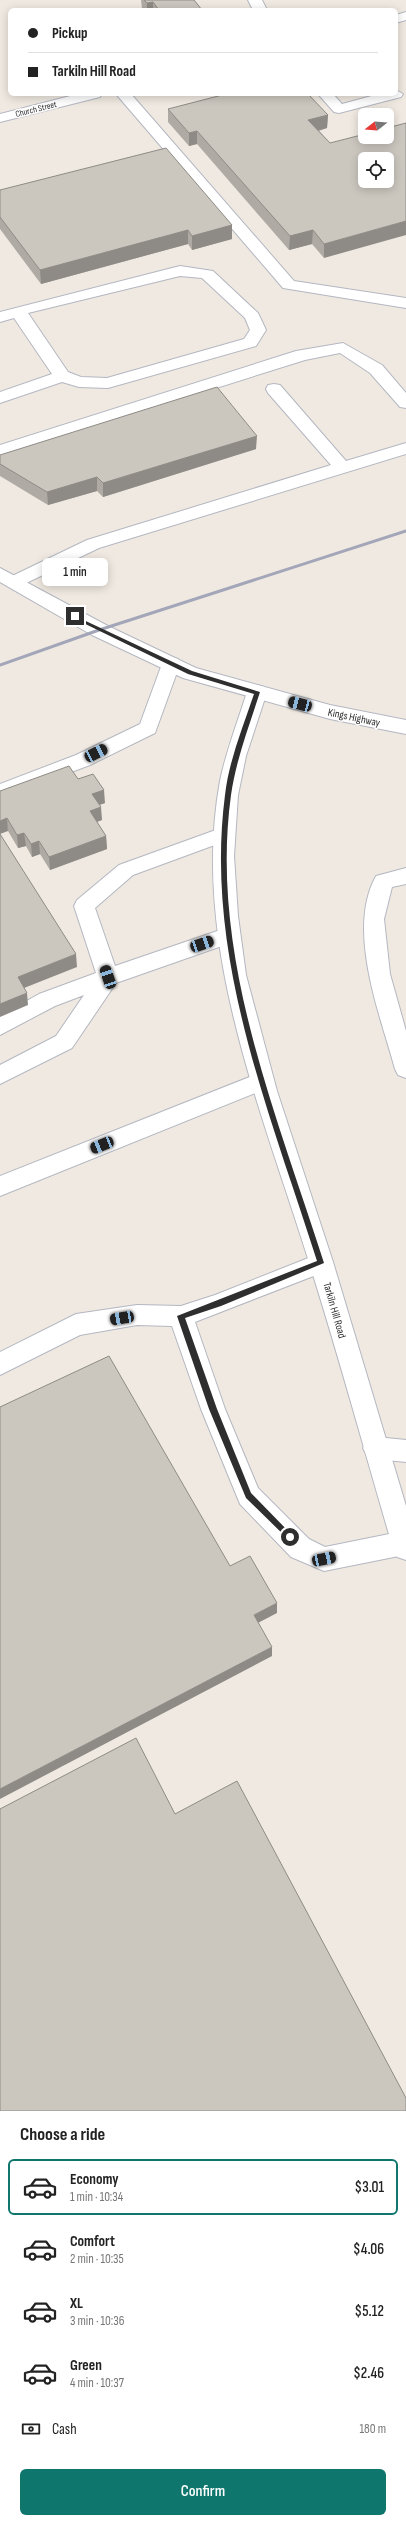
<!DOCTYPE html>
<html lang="en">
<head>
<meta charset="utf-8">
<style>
	:root { --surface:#fff; --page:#f6f6f6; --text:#222; --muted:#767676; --line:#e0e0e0; --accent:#0f766e }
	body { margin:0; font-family:"Sofia Sans Condensed",sans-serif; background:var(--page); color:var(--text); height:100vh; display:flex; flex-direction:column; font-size:15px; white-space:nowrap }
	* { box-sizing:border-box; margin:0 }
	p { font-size:13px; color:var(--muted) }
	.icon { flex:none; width:22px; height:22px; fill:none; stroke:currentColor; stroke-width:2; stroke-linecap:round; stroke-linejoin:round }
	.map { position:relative; height:2111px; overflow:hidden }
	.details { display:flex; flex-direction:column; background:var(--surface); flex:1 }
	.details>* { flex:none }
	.top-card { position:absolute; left:8px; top:8px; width:390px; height:88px; border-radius:6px; box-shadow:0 2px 10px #0003; display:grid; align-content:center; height:88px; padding:0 20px; background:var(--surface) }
	.needle { width:26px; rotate:253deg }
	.fabs { position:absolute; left:358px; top:108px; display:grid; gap:8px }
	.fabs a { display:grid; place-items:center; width:36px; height:36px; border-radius:6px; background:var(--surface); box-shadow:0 2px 10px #0003; font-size:20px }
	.end { position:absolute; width:18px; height:18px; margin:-9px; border:5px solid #2e2e2e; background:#fff; box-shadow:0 0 0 2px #fff }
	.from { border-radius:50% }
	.bubble { position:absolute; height:28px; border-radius:6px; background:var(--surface); box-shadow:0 2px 10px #0003; font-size:13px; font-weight:600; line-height:28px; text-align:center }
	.car { position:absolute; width:12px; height:24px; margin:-12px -6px; border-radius:5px; box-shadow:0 0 3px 1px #0007; background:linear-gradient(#222 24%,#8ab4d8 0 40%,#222 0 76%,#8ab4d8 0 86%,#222 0) }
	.top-card b { display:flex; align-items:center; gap:14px; height:38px; font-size:15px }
	.top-card b+b { border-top:1px solid var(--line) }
	.top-card i { width:10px; height:10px; background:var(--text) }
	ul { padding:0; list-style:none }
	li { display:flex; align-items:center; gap:12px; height:56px; margin:0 8px 6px; padding:0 12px; border:2px solid transparent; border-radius:6px }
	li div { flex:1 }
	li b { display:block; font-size:15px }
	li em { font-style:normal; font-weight:600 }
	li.current { border-color:var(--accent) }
	li>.icon { width:36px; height:36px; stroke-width:1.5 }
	h2 { padding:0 20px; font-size:18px; line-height:48px }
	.pay { display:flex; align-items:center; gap:10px; height:44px; padding:0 20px; font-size:15px }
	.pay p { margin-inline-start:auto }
	.button { display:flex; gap:8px; margin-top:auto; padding:8px 20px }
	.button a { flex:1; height:46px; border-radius:6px; background:var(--accent); color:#fff; font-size:16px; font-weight:600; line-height:46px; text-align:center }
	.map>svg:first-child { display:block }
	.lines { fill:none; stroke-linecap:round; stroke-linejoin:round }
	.service-casing { stroke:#b4b7c1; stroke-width:2 }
	.minor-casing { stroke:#b4b7c1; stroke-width:2 }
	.tertiary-casing { stroke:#b4b7c1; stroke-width:2 }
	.secondary-casing { stroke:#b4b7c1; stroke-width:2 }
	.service { fill:#fff; fill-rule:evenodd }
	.minor { fill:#fff; fill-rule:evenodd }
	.tertiary { fill:#fff; fill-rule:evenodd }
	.secondary { fill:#fff; fill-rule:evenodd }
	.rail-far1 { stroke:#a3a6b8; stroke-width:2 }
	.rail { stroke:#a3a6b8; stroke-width:3 }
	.wall { fill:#afaba4 }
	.shaded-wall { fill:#8e8b86 }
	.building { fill:#cbc7bf; stroke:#8e8b86; fill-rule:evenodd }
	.route { fill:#2e2e2e }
	.labels { text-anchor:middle; stroke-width:3; stroke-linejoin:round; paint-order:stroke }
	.far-street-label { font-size:9px; fill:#2e2e2e; stroke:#fff }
	.street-label { font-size:11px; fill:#2e2e2e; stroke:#fff }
</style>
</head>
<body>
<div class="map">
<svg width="406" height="2111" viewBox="0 0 406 2111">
	<rect width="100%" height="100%" fill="#efe9e1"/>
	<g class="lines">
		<defs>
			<path id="service" d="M396,90L403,94L401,97L339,113L334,112L318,94H333L342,104L379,94H396Z
				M116,94H131L294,281L406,298V308L283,288Z
				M180,266L213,271L258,313L266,330L256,346L108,388L79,387L62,382L0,403V392L52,374L14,318L0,322V312ZM180,276L202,278L245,318L250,330L244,339L107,378L81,377L68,372L28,313Z
				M343,343L382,365L406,393V408L400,407L370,373L340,353L305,360L0,456V445L296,351Z
				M274,384L280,385L346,461L406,443V454L99,548L20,586L14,588L8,586L5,582L8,578L87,540L331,465L268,393L266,389L268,385Z
				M171,657L178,659L180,664L155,733L90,765L0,799V784L76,755L140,724L162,664L164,659Z
				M224,827L231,829L234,834L231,839L133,875L95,908L115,966L229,927L236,929L240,935L236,941L116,983L72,1048L0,1084V1065L56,1036L84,995L55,1006L0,1035V1016L39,994L96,973L74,906L77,900L119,865Z
				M406,868V884L392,887L384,919L390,974L406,1031V1078L398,1075L395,1069C380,1014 346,930 376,876Z
				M262,1072L270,1075L273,1081L270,1087L0,1196V1176Z
				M321,1253L329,1256L333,1263L329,1270L195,1322L225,1409L258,1488L309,1539L325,1547L404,1531L406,1532V1554L404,1555L324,1571L291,1557L240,1504L201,1409L172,1326L137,1325L80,1335L0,1375V1352L76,1314L137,1305L181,1306L215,1295Z
				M376,1437L406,1440V1462L376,1459L367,1456L363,1448L367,1440Z"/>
			<path id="minor" d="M257,685L264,687L267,692L246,756L238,795L234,856L238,916L246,975L277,1091L333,1262L406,1506V1560L397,1557L393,1548C365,1453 339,1357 309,1262C262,1111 190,943 220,781C226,751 238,721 247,692L250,687Z"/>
			<path id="tertiary" d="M248,0H262L267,10H253Z"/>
			<path id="secondary" d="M406,12V20L396,23V15Z
				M78,94H102L100,97L0,122V114Z
				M0,568L106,625L196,668L330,705L406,720V734L330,719L183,678L92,635L0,582Z"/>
		</defs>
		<!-- service casing -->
		<use href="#service" class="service-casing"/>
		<!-- minor casing -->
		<use href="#minor" class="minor-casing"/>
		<!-- tertiary casing -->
		<use href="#tertiary" class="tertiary-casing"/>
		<!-- secondary casing -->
		<use href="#secondary" class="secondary-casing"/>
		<!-- service -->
		<use href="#service" class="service"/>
		<!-- minor -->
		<use href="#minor" class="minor"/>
		<!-- tertiary -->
		<use href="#tertiary" class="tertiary"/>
		<!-- secondary -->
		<use href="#secondary" class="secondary"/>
		<!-- rail-far1 -->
		<path class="rail-far1" d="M403,532L406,531"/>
		<!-- rail -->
		<path class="rail" d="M0,665L99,630L406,531"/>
	</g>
	<!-- wall -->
	<path class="wall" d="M141,0H194L202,10H143L142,8Z
		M8,42H10V51L9,49Z
		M168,109L328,115L327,128L319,131L330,143L324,258L312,244L289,250L197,144L189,146L168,122Z
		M0,190L232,225V239L192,250L188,244L41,284L0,229Z
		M256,449L103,497L97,491L48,505L0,476V455Z
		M78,779L105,803L99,805L102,820L97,822L106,836L107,849L50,870L40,854L32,857L26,846L18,848L8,831L0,791Z"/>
	<!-- shaded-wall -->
	<path class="shaded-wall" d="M153,2V10H147V3Z
		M328,115L327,128L308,133V120Z
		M197,131V144L189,146V133Z
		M406,221V235L324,258V244Z
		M232,225V239L192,250V236Z
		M188,230V244L41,284L40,270Z
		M313,230L312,244L289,250L290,236Z
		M257,436L256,449L103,497V483Z
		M97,477V491L48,505L47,492Z
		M104,790L105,803L93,807L92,794Z
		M101,807L102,820L90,824V811Z
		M7,818L8,831L0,834V821Z
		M24,833L26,846L18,848L17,835Z
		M106,836L107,849L50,870L49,857Z
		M39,841L40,854L32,857L31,844Z
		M76,954L77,967L19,990L18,977Z
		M27,993L28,1005L0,1017V1004Z
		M277,1603V1613L254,1625V1615Z
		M272,1647V1656L0,1799V1789Z"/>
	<!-- building -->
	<path class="building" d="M144,0H194L202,10H159L153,2L147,3Z
		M226,94H308L328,115L308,120L330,143L365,134V137H387V128L406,123V221L324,244L313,230L290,236L197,131L189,133L168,109ZM365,159H387V181H365Z
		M166,148L232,225L192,236L188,230L40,270L0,217V190Z
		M217,387L257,436L103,483L97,477L47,492L0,464V455Z
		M69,766L78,779L93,774L104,790L92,794L101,807L90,811L106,836L49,857L39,841L31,844L24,833L17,835L7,818L0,821V791Z
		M0,834L76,954L18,977L27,993L0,1004Z
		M109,1356L230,1566L250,1556L277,1603L254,1615L272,1647L0,1789V1407Z
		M136,1738L175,1814L237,1781L406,2098V2111H0V1809Z"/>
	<!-- route -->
	<path class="route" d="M73,615L192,671L260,692C249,726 236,760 231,795C209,956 276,1112 324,1263L221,1306L185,1318L217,1409L251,1493L292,1535V1540L290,1541L246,1498L209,1409L177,1316L317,1261C269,1110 204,956 225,795C229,760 243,727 254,694L188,674L73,618Z"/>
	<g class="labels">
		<!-- far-street labels -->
		<g class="far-street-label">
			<text transform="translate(36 109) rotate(-14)" y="3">Church Street</text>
		</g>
		<!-- street labels -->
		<g class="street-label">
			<text transform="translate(354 717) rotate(12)" y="4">Kings Highway</text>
			<text transform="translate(335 1310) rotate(74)" y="4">Tarkiln Hill Road</text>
		</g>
	</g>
</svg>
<div class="fabs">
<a><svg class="needle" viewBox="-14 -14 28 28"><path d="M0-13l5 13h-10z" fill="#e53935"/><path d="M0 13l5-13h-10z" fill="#767676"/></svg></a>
<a><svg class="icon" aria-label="locate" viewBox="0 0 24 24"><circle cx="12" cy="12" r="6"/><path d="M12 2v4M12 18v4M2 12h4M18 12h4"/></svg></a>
</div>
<i class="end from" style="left:290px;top:1537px"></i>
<i class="end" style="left:75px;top:616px"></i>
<div class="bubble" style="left:42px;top:558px;width:66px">1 min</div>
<i class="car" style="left:300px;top:704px;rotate:285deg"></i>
<i class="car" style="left:96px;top:753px;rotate:63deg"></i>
<i class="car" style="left:202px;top:944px;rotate:71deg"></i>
<i class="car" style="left:108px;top:977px;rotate:341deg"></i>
<i class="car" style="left:102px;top:1145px;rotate:248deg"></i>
<i class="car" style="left:122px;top:1318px;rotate:260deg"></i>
<i class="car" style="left:324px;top:1559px;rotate:78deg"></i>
<div class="top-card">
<b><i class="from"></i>Pickup</b>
<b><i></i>Tarkiln Hill Road</b>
</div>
</div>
<section class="details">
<h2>Choose a ride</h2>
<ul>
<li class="current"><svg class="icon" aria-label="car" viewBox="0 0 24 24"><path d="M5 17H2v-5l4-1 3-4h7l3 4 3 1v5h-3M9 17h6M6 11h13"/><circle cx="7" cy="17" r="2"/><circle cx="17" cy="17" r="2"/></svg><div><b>Economy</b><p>1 min · 10:34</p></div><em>$3.01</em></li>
<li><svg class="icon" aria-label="car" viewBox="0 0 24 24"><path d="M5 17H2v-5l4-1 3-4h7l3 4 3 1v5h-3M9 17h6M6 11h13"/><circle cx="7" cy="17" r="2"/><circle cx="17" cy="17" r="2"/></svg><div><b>Comfort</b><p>2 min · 10:35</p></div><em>$4.06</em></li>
<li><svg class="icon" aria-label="car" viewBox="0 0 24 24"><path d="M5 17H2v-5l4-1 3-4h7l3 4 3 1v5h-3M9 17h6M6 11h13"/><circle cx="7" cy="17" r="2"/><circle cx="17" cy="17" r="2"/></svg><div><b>XL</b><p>3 min · 10:36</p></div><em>$5.12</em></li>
<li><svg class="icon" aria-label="car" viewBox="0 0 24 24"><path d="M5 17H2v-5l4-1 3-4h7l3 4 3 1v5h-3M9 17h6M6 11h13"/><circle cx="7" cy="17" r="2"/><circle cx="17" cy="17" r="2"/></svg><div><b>Green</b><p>4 min · 10:37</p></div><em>$2.46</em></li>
</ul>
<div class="pay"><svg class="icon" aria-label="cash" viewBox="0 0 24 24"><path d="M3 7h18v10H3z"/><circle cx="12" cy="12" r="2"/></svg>Cash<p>180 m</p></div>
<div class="button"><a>Confirm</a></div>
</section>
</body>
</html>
